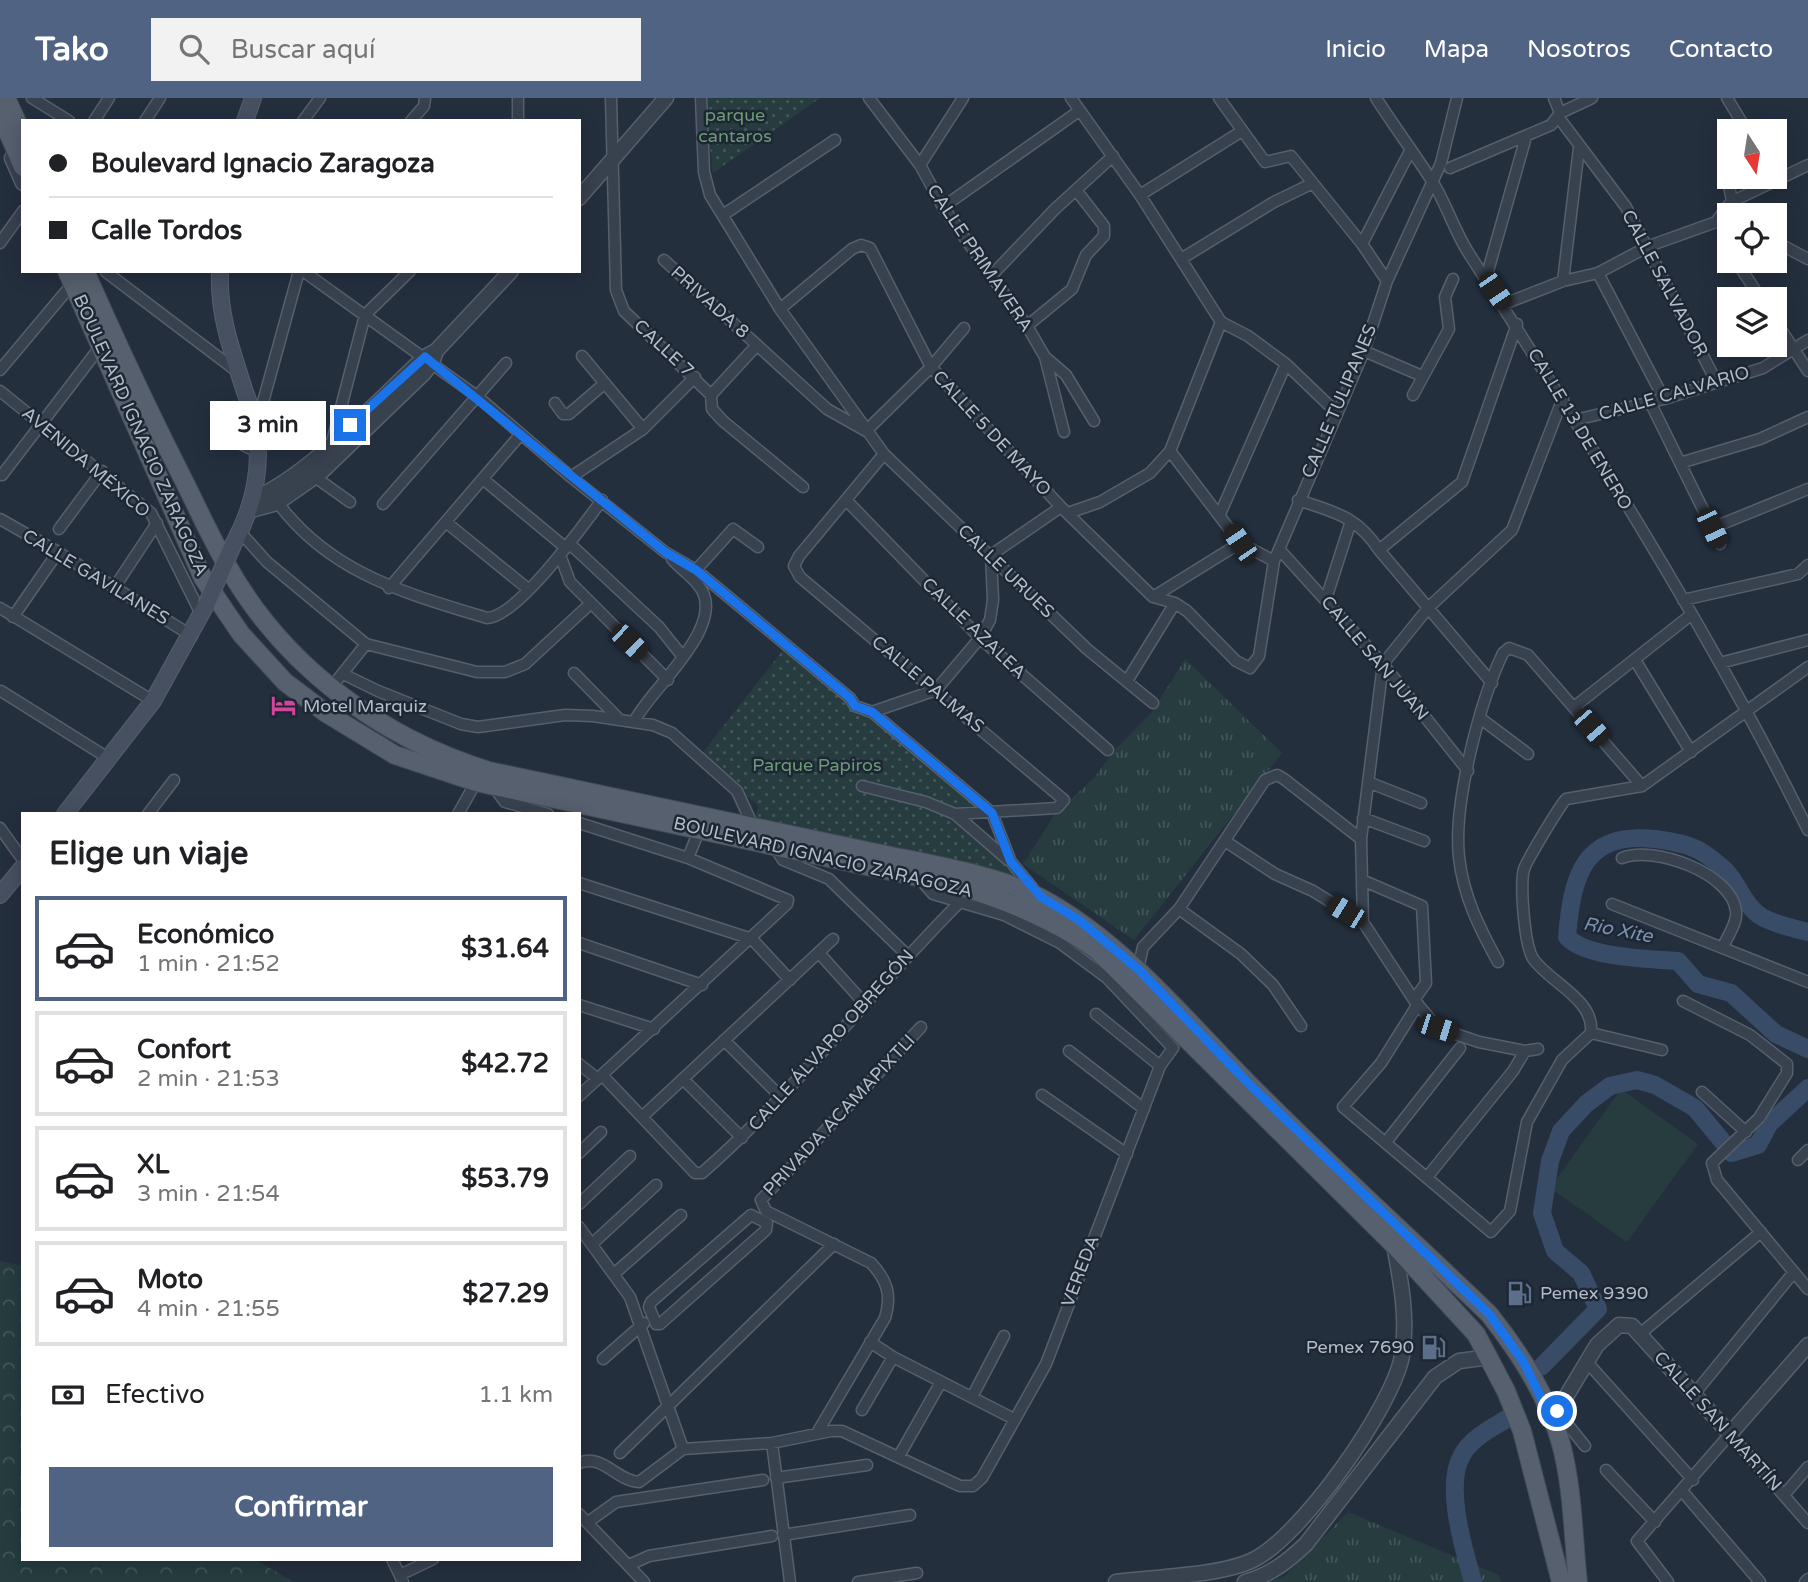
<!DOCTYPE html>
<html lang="es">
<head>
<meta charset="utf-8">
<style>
	:root { --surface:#fff; --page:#f2f2f2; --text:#202124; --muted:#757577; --line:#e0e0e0; --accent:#506383 }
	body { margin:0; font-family:"Varela Round",sans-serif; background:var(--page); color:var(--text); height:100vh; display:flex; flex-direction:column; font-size:26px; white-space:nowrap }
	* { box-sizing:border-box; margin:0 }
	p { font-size:23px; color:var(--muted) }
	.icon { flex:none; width:38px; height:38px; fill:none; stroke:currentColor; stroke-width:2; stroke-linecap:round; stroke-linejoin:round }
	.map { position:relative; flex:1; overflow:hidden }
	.details { position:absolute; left:21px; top:714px; width:560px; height:749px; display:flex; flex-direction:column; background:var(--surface); border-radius:0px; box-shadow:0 4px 18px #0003 }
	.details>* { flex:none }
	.banner { position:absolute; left:21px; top:21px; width:560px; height:154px; border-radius:0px; box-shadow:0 4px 18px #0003; display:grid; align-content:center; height:154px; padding:0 28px; background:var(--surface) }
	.needle { width:46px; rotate:168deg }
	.tools { position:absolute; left:1717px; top:21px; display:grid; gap:14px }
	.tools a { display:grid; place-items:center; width:70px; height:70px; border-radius:0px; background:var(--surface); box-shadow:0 4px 18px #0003; font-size:35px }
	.end { position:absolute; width:32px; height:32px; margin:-16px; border:9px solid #1a73e8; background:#fff; box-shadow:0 0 0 4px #fff }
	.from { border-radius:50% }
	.bubble { position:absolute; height:49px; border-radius:0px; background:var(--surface); box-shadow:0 4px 18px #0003; font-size:23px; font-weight:700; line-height:49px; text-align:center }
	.car { position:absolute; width:21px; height:42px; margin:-21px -10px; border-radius:9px; box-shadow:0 0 5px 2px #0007; background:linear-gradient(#222 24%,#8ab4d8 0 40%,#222 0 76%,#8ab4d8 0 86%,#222 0) }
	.banner b { display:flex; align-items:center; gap:24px; height:66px; font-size:26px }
	.banner b+b { border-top:2px solid var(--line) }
	.banner i { width:18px; height:18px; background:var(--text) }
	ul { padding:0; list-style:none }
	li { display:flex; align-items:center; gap:21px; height:105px; margin:0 14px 10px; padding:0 14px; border:4px solid var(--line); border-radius:0px }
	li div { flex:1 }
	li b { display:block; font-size:26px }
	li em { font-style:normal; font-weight:700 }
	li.active { border-color:var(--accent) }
	li>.icon { width:63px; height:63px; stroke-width:1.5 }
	h2 { padding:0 28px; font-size:32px; line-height:84px }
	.pay { display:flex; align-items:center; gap:18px; height:77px; padding:0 28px; font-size:26px }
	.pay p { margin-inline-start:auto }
	.cta { display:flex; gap:14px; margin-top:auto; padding:14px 28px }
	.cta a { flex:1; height:80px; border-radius:0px; background:var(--accent); color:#fff; font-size:28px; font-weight:700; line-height:80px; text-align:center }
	header { display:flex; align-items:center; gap:42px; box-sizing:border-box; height:98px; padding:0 35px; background:var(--accent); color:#fff }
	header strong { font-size:33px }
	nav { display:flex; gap:38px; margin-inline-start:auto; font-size:24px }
	.search { width:490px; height:63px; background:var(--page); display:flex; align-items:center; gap:18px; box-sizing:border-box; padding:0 24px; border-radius:0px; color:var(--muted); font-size:26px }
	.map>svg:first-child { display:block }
	.grass { fill:url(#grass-tufts) }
	.forest { fill:url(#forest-crowns) }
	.park { fill:url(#park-dots) }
	.pitch { fill:#263c3f }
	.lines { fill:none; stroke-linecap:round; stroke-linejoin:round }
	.river { stroke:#394c67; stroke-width:18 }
	.minor-casing { stroke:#565f6c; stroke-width:13 }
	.tertiary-casing { stroke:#565f6c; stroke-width:17 }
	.secondary-casing { stroke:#565f6c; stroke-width:18 }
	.primary-casing { stroke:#414a57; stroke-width:20 }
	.minor { stroke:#38414e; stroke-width:10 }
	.tertiary { stroke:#38414e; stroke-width:14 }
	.secondary { stroke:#465061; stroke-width:16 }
	.primary { stroke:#56606e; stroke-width:18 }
	.secondary-bridge-casing { stroke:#565f6c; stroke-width:18; stroke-linecap:butt }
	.secondary-bridge { stroke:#465061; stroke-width:16 }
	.route { stroke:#1a73e8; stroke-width:9 }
	.labels { text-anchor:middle; stroke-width:5; stroke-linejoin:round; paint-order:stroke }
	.park-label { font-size:18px; fill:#6b9a76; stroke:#1d2633 }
	.street-label { font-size:18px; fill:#b4bcc9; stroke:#1d2633 }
	.poi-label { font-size:18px; fill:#b4bcc9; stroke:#1d2633; text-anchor:start }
	.water-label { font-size:19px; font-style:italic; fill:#7c92b1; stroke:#1d2633 }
</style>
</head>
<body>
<header>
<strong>Tako</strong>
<div class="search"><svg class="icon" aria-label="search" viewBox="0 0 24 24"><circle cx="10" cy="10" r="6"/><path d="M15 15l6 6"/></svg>Buscar aquí</div>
<nav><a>Inicio</a><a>Mapa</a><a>Nosotros</a><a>Contacto</a></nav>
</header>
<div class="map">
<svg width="1808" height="1484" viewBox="0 0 1808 1484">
	<defs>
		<pattern id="grass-tufts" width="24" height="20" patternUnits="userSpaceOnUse" patternTransform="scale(1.75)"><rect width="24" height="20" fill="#263c3f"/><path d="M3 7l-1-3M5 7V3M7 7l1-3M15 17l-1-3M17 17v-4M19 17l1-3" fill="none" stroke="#435659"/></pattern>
		<pattern id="forest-crowns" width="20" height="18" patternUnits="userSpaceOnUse" patternTransform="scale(1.75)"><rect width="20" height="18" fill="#263c3f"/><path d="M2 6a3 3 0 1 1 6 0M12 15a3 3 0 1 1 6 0" fill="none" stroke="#435659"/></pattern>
		<pattern id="park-dots" width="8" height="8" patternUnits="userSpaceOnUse" patternTransform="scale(1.75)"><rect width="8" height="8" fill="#263c3f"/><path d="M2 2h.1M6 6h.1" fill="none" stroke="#435659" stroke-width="1.8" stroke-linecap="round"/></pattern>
	</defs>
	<rect width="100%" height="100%" fill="#242f3e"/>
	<!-- grass -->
	<path class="grass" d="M1185,561L1282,655L1134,842L1023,766L1055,716L1094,680L1115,652L1152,614Z
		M1348,1414L1499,1477L1501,1484H1269L1286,1477Z"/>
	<!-- forest -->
	<path class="forest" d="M0,1163L23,1168V1461H254L294,1484H0Z"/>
	<!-- park -->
	<path class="park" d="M705,0H820L713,75Z
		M787,547L984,715L956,716L1022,786L753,728L758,708L700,658Z"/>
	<!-- pitch -->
	<path class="pitch" d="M1621,991L1698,1046L1627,1144L1550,1090Z"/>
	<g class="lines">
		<!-- river -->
		<path class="river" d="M1808,834C1792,830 1776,827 1762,819C1745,809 1739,787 1726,773C1720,767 1712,761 1705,756C1691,746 1671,743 1654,741C1583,733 1572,779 1567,839C1587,860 1649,861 1678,863L1698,886L1731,895L1776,936L1808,951
			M1541,1269L1598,1211L1581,1175L1555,1153L1542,1115L1550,1063L1561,1033L1586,1006L1610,988L1637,982L1655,987L1695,1010L1732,1055L1758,1047L1769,1026L1808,990
			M1473,1484C1464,1452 1444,1388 1462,1357C1471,1340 1492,1330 1508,1320"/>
		<defs>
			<path id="minor" d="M32,0L69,23
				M611,0L616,192L624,213L711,297
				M701,0L704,74L710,97L780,211L884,356L1087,551L1153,605
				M869,0L920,67L943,109L1027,228L1045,259L1064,334
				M1071,0L1140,97L1221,224L1248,238L1286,266L1336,314
				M1219,0L1265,64L1291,58L1362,146L1387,183
				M1376,0C1394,28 1414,55 1432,83C1446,105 1454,132 1468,154C1588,342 1709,531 1808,732
				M1554,0L1560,15
				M1727,0L1747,33
				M1559,20L1626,109L1717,285
				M94,23L109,0
				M145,23L160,0
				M303,23L320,0
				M411,23L424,8L425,0
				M518,23V0
				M920,67L963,0
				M1450,70L1551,27L1560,15L1592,0
				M1726,71L1732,104
				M1140,97L1242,33
				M943,109L1079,13
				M723,117L835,42
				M1727,127L1729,148
				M1774,143L1808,161
				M0,145L23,113
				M1362,146L1410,53
				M1181,161L1274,104L1311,86
				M664,162L827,311L866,333L931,269L964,230
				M1736,163L1761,201
				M303,173L478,299L571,379L665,454L696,472L850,600L855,608L872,614L992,715L1011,764L1035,793
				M106,174L238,274
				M1598,175L1664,301
				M991,178L1055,111L1113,58
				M1486,180L1526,39
				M1563,183L1579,50
				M1504,206L1563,183L1598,175L1649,148L1716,124L1731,104L1808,67
				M780,211L852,151L861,147L870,150L931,269L1061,409L1153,499L1175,505L1187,513L1236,563L1250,570L1259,558L1274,463L1364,253L1387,183L1441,65L1457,0
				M1774,221L1808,273
				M1027,228L1072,191L1086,157L1104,138V128L1076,92
				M1364,253L1422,278
				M582,258L643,331
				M1045,259L1066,277L1094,323
				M0,272L73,185
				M0,293L151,415L201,516
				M711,297L712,311L723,323L803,389
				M711,297L757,247
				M1413,297L1449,231L1445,199L1453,181
				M1650,304L1720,446
				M555,305L563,316H569L605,285
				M1575,322L1664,301L1763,270L1808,242
				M257,326L299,173
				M217,334L257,354
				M332,344L365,217L410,173
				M1170,353L1240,445L1274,463
				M1680,365L1760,341L1808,319
				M2,377L100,249
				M315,379L350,404
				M571,379L643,331L695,279
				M484,382L566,450
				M275,401C328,475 405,495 487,520C517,519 583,428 602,402
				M846,402L980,540L1108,652
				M1298,402C1334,414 1357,418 1379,452L1492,585
				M383,406L506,265
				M1068,415L1100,404L1150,375L1170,353L1221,224
				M1220,416L1286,266
				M0,421L58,454L192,538
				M447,425L528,491
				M1712,430L1808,391
				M59,431L102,373
				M240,434L267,464L366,546L477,574H505L525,566L590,506
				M570,446L659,529L683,559
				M1279,451L1383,566L1468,673
				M1379,452L1462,384L1517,226
				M560,457L570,484L668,582
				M696,472L733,431L758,449
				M114,490L157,425
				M389,490L521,336
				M1153,499L1240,445
				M1326,501L1351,423
				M1683,502L1798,476L1808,467
				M0,510L153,603
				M13,519L58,454
				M1635,562L1691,654
				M1720,565L1808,542
				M574,575L619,621
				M343,576L378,593L461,626L478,629L565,617L593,618L653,627L672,635L737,693L753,728
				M1127,583L1175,505
				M330,591L366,546
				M1,593L108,660
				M1574,609L1692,516
				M872,614L936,592L980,540L990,522L993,502L991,457L1061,409
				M1480,620L1528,656
				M634,624C648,593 730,527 699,488C692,478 680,471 672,461
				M1368,684L1421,705
				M493,688L505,704L548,716
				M862,688L926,704L955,716L1057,710L1064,702L800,479L794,468L799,458L884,356
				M148,716L174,682
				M458,716L476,684
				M955,716L1008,762
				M1363,720L1424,743
				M579,725L688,760L788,802L787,806L579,998
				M0,730L23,762
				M1225,743L1275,776L1313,793L1363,824L1414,902L1438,930L1479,944L1525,953L1538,951
				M773,747L783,762L829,781L907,857
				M688,760L700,730
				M1622,760C1653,747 1732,775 1736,813C1738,824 1727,839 1723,849
				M1362,782L1422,808L1426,885L1414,902
				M579,785L752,841L790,882
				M1612,806L1808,884
				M1179,811L1241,856L1273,887L1301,928
				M1363,824L1361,741L1383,566L1429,509L1512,432L1563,300
				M579,845L702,887
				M819,855L865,906
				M1498,864C1480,831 1463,798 1459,759C1453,706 1480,603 1503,555L1509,550L1528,557L1642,688
				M1138,871L1143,849L1179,811L1265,682L1277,677L1284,681L1361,741
				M1683,903L1750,937L1787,966V975L1759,1020L1712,1065L1717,1082L1808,1191
				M1418,906L1381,965L1343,1009L1491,1134L1510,1113L1527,1024L1562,962L1591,935
				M579,907L654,931
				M1096,916L1160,968
				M1591,935C1595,902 1551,885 1534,862C1524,849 1520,786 1524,771C1527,762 1559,709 1566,701L1642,688L1808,569
				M1591,935L1662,952
				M724,942L781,999
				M1069,953L1144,1011
				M579,966L598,981
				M602,977L695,1075H702C796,993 871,893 959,805
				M683,981L742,1040
				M1702,994L1746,1034
				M1042,997L1127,1056
				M642,1019L833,841
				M1386,1044L1460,950
				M579,1055L601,1034
				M1798,1062L1808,1052
				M1428,1078L1513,973L1525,953
				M579,1106L630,1058
				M751,1117L767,1125L766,1132L660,1226H656L649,1209L651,1204Z
				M579,1129L630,1199L683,1351
				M592,1146L656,1087
				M614,1176L681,1117
				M1640,1236L1761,1134
				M870,1244L893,1259L1014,1321
				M603,1261L644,1225
				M1586,1263L1693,1382
				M1695,1295L1794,1174
				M972,1299L1004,1238
				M862,1312L893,1259
				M1557,1313L1585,1348
				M817,1335L885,1220C892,1197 887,1182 871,1165L766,1113L761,1102L921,929
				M772,1345L790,1484
				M683,1351L772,1345L831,1333H842L960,1388H973L982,1380L1046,1266L1160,968L1173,950L1107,880L1060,845L1004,817L933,796L918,779
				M620,1355L834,1146
				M899,1358L941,1284
				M579,1365C602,1355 617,1383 639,1384L683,1351
				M1606,1372L1655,1424
				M776,1380L867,1367
				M1683,1394L1760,1484
				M1784,1397L1808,1369
				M579,1416L644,1484
				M588,1424L616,1404L763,1382
				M783,1437L910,1417
				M392,1461L403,1484
				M629,1467L649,1458L772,1438
				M400,1477L433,1461
				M858,1484L917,1475
				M1668,1484L1637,1443L1730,1336L1808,1425
				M1805,1484L1808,1481"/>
			<path id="tertiary" d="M12,60L23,85
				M579,100L666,0
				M252,401C305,382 381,299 425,259L436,253L511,173
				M251,412L277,405L320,375L424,275L432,265L436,253
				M1552,1322L1597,1247L1619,1227L1632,1228L1730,1336L1808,1247
				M1116,1484C1154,1479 1220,1478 1253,1462C1300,1440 1392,1310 1402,1258C1408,1220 1401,1184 1394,1147
				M1245,1484C1270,1477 1287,1464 1306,1446L1435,1279L1459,1263L1490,1259"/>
			<path id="secondary" d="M245,23L253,0
				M220,173C218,217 232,253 245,294C249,306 255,318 256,330C262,370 253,410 234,445
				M65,716L153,603L206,507
				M0,797L23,769"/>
			<path id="primary" d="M6,0L23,37
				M0,16L23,69
				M67,173L203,480L241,536L285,584L326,615L395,657L476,684L960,788C1009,804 1055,822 1097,852L1394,1147L1476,1236L1506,1293L1522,1333L1561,1484
				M85,173C115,241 146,308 180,375C196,406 210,439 228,469C284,568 381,640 489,673C616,700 744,726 872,754C922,765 998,776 1043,801C1125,846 1184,921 1249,986C1327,1065 1409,1139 1489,1216C1520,1255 1548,1298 1561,1346C1573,1390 1573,1439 1578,1484"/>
		</defs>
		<!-- minor casing -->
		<use href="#minor" class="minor-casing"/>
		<!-- tertiary casing -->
		<use href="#tertiary" class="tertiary-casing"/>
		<!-- secondary casing -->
		<use href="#secondary" class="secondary-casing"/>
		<!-- primary casing -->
		<use href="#primary" class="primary-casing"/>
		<!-- minor -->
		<use href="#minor" class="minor"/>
		<!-- tertiary -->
		<use href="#tertiary" class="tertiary"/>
		<!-- secondary -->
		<use href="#secondary" class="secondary"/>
		<!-- primary -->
		<use href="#primary" class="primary"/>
		<defs>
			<path id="secondary-bridge" d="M206,507L234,445"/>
		</defs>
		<!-- secondary-bridge casing -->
		<use href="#secondary-bridge" class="secondary-bridge-casing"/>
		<!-- secondary-bridge -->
		<use href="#secondary-bridge" class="secondary-bridge"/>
	</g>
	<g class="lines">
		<!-- route -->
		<path class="route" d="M350,327L425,259L665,454L696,472L850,600L855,608L872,614L992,715L1011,764L1041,799L1079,822L1138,871L1250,987L1489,1216L1523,1263L1552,1322L1557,1313"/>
	</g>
	<!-- icons -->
	<defs>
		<symbol id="hotel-bare" viewBox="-9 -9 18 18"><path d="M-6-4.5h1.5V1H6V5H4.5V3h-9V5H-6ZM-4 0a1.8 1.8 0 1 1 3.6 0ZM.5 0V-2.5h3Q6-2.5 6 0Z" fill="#d1479c" stroke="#1d2633" stroke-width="2.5" paint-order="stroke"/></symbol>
		<symbol id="fuel-bare" viewBox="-9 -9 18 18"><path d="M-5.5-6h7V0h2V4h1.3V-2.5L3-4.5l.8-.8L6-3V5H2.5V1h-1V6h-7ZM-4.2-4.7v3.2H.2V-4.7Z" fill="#5c6f8a" stroke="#1d2633" stroke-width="2.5" paint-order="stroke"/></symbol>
	</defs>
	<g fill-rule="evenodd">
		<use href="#hotel-bare" x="266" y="590" width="35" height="35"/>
		<use href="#fuel-bare" x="1502" y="1178" width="35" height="35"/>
		<use href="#fuel-bare" x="1416" y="1232" width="35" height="35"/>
	</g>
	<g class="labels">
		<!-- park labels -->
		<g class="park-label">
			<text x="735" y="23">parque<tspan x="735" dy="21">cantaros</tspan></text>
			<text x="817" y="673">Parque Papiros</text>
		</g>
		<!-- street labels -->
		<g class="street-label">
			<text transform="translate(980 160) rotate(56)" y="6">CALLE PRIMAVERA</text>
			<text transform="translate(1665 185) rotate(62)" y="6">CALLE SALVADOR</text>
			<text transform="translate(710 204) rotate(42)" y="6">PRIVADA 8</text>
			<text transform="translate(664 250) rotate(43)" y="6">CALLE 7</text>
			<text transform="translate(1674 295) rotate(-16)" y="6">CALLE CALVARIO</text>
			<text transform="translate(1339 303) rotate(-67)" y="6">CALLE TULIPANES</text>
			<text transform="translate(1580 331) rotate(59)" y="6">CALLE 13 DE ENERO</text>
			<text transform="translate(992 335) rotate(47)" y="6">CALLE 5 DE MAYO</text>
			<text transform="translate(141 337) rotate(66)" y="6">BOULEVARD IGNACIO ZARAGOZA</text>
			<text transform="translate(86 364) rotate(40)" y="6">AVENIDA MÉXICO</text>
			<text transform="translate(1006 473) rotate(44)" y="6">CALLE URUES</text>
			<text transform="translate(96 479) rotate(31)" y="6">CALLE GAVILANES</text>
			<text transform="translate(974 530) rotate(44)" y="6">CALLE AZALEA</text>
			<text transform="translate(1375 560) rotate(50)" y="6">CALLE SAN JUAN</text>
			<text transform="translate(928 586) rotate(40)" y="6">CALLE PALMAS</text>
			<text transform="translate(823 759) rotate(13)" y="6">BOULEVARD IGNACIO ZARAGOZA</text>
			<text transform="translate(831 942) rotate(-48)" y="6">CALLE ÁLVARO OBREGÓN</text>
			<text transform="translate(839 1017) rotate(-47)" y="6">PRIVADA ACAMAPIXTLI</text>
			<text transform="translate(1080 1173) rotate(-69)" y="6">VEREDA</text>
			<text transform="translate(1718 1323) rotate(48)" y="6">CALLE SAN MARTÍN</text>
		</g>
		<!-- poi labels -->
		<g class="poi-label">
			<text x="303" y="614">Motel Marquiz</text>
			<text x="1540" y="1201">Pemex 9390</text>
			<text x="1414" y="1255" text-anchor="end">Pemex 7690</text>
		</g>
		<!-- water labels -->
		<g class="water-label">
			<text transform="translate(1618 831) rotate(11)" y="7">Rio Xite</text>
		</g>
	</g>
</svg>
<div class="tools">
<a><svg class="needle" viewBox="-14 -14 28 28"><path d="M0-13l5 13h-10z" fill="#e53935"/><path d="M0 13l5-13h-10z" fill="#757577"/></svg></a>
<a><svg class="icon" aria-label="locate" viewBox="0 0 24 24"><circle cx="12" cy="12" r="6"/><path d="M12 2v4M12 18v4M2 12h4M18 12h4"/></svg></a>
<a><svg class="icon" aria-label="layers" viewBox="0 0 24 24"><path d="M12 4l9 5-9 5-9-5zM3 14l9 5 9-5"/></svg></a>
</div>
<i class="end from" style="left:1557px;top:1313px"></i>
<i class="end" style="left:350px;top:327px"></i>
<div class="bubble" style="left:210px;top:303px;width:116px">3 min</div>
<i class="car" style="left:1495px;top:193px;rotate:146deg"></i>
<i class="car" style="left:1712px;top:430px;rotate:155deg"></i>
<i class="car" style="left:1240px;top:445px;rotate:326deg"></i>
<i class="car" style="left:629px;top:544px;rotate:134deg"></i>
<i class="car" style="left:1591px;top:629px;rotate:139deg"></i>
<i class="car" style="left:1346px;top:814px;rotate:302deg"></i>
<i class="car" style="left:1438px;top:930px;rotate:108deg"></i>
<div class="banner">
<b><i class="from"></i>Boulevard Ignacio Zaragoza</b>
<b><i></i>Calle Tordos</b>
</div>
<section class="details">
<h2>Elige un viaje</h2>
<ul>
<li class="active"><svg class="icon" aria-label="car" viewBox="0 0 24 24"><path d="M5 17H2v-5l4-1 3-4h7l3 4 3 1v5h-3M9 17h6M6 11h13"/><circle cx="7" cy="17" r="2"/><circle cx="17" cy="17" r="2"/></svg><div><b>Económico</b><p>1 min · 21:52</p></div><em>$31.64</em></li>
<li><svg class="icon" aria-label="car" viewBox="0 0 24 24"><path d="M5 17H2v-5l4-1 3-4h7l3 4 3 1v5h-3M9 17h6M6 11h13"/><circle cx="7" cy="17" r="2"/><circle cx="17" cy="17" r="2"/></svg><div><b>Confort</b><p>2 min · 21:53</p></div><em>$42.72</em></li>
<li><svg class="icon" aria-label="car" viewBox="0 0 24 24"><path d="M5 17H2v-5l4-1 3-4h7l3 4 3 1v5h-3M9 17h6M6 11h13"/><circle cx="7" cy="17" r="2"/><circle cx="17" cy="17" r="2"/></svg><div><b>XL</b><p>3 min · 21:54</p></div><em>$53.79</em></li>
<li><svg class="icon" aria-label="car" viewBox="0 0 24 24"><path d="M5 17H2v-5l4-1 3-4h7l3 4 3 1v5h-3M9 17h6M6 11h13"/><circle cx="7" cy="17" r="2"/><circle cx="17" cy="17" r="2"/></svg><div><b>Moto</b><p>4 min · 21:55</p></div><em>$27.29</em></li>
</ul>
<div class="pay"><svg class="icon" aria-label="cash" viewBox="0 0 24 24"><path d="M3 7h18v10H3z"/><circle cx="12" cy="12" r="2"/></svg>Efectivo<p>1.1 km</p></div>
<div class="cta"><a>Confirmar</a></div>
</section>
</div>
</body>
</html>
